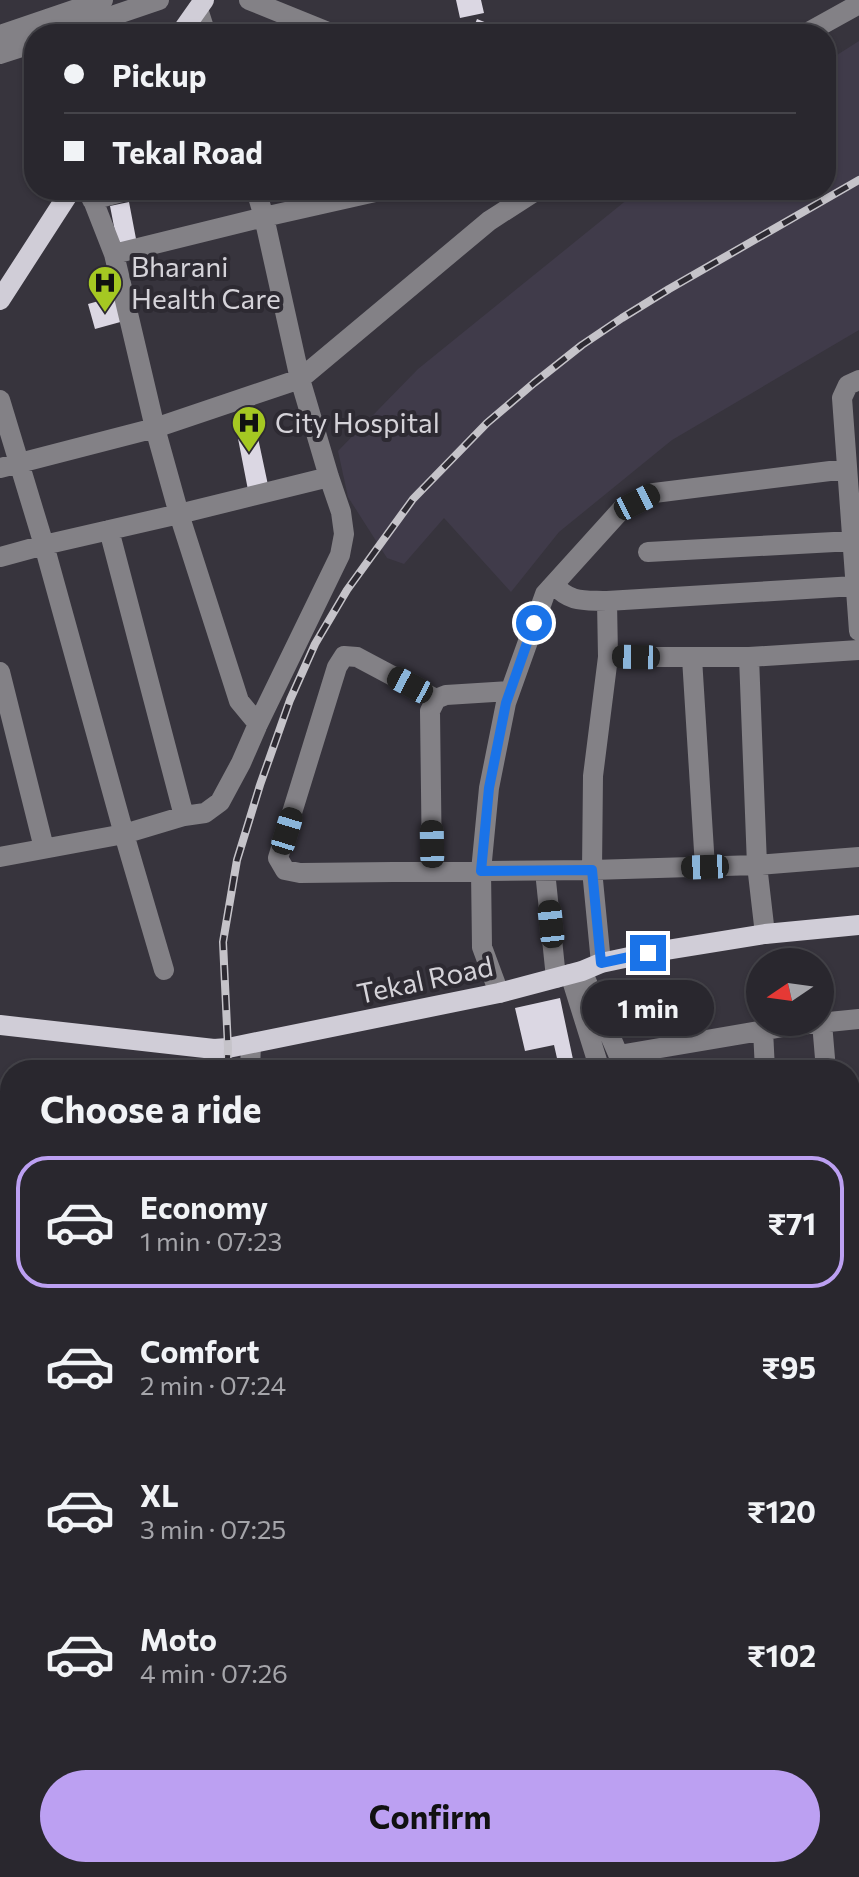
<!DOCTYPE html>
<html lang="en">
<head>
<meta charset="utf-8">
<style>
	:root { --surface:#29272e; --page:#35333a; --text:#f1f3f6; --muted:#a5a5aa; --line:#45444a; --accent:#bca0f2 }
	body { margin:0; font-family:Commissioner,sans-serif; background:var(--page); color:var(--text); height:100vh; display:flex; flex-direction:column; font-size:30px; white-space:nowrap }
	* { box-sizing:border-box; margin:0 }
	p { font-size:26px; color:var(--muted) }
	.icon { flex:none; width:44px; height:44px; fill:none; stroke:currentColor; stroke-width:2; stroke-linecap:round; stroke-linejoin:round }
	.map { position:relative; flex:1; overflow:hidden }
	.drawer { position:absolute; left:0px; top:1060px; width:860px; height:818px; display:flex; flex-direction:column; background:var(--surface); border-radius:32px 32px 0 0; box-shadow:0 2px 6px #0004,0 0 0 2px var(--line) }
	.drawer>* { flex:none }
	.top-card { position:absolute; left:24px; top:24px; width:812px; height:176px; border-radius:32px; box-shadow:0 2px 6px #0004,0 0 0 2px var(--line); display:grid; align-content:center; height:176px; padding:0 40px; background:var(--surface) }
	.needle { width:52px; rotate:257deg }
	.controls { position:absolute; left:746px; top:948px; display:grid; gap:16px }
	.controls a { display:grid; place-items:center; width:88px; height:88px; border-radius:50%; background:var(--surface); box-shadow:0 2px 6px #0004,0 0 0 2px var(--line); font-size:40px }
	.end { position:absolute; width:36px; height:36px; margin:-18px; border:10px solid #1a73e8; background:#fff; box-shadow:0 0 0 4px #fff }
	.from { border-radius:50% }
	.bubble { position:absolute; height:56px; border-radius:28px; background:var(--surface); box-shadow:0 2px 6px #0004,0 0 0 2px var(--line); font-size:26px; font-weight:700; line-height:56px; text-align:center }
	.car { position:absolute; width:24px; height:48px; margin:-24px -12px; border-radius:10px; box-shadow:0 0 6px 2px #0007; background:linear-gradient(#222 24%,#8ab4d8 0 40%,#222 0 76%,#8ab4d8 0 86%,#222 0) }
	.top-card b { display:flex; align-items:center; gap:28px; height:76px; font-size:30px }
	.top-card b+b { border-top:2px solid var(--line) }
	.top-card i { width:20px; height:20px; background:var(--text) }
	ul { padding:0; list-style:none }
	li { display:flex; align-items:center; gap:24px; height:132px; margin:0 16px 12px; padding:0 24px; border:4px solid transparent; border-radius:32px }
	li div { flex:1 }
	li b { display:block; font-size:30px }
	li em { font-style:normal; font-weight:700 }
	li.on { border-color:var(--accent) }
	li>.icon { width:72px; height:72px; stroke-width:1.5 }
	h2 { padding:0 40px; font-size:36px; line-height:96px }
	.primary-button { display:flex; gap:16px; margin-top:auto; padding:16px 40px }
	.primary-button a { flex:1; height:92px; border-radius:48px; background:var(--accent); color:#111; font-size:32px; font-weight:700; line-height:92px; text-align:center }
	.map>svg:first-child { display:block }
	.built { fill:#403b4a }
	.building { fill:#dbd7e3 }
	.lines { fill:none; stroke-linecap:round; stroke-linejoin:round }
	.minor { stroke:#838186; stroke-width:20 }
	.major { stroke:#d0cdd7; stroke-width:20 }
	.rail-casing { stroke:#c5c3c9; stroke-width:8 }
	.rail { stroke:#2d2a32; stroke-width:5; stroke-dasharray:15; stroke-linecap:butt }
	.route { stroke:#1a73e8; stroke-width:10 }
	.labels { text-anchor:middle; stroke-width:8; stroke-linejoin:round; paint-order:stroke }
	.poi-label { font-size:28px; fill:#d5d3d9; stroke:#2d2a32; text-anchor:start }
	.street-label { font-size:28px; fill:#d5d3d9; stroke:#2d2a32 }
</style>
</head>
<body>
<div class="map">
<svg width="859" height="1877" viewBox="0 0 859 1877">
	<rect width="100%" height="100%" fill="#37343d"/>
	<!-- built -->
	<path class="built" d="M859,41V330L672,440L559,532L511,592L444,518L404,564L387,558L348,497L338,451L418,369L639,190H826V62Z"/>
	<!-- building -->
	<path class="building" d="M456,0H481L484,13L460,18Z
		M477,19L512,33L515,26L535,34H471Z
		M129,202L137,244L118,247L110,206Z
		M117,296L124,321L95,329L88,304Z
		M254,419L268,485L248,490L235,423Z
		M560,998L574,1064L559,1067L554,1045L525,1051L515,1008Z"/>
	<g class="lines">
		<!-- minor -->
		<path class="minor" d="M249,0L333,34
			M198,9L206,34
			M59,34L159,0
			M805,34L859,4
			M0,35L103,0
			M0,54L34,43
			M89,190L114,254L155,428L179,514L329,477
			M92,200L129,190
			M114,254L264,217L384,190
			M859,380L848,385L842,398L859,631
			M0,400L44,545L179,514L239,701L258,724
			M0,468L155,428L300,379L489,221L537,190
			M109,530L184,816L124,834L164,970
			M648,552L853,541
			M0,557L44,545L124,834L0,857
			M554,585C571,603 583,600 607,601L855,586
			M607,601L608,657
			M749,657L757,865L765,934
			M692,658L705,867
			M0,672L44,848
			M436,699L357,657L344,656L337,667L278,858L285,870L300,873L592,870L757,865L859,857
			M184,816L205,813L220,802L241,763L258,724L340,555L344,534L341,512L329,477L300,379L264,217L256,190
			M432,871L430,711L436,699L446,695L510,691
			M545,871L556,978
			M601,963L592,870L593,776L608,657H749L859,650
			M582,971L625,1070
			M570,974L600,1070
			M499,993L482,947L481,871L489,788L506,703L545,594L621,510L654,493L846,469
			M822,1023L826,1070
			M763,1030L765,1070
			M619,1055L789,1026L859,1019
			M250,1070L251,1044
			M850,1177H859
			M850,1288L859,1291
			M0,1331V1346
			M0,1387L10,1388
			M0,1445H10
			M0,1513H10
			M0,1532L10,1533
			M0,1596H10
			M0,1646L10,1647
			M850,1647H859
			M850,1706H859
			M0,1713L10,1716
			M850,1770H859
			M4,1798L10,1764
			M850,1832L859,1833
			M417,1868L418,1877
			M550,1868L551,1877
			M743,1868V1877
			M254,1877L258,1868
			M313,1877L314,1868
			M677,1877V1868
			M849,1877V1868"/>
		<!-- major -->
		<path class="major" d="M180,34L204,0
			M0,300L71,190
			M0,1025L214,1049L228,1048L499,993L582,971L601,963L648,953L765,934L859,925"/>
		<defs>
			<path id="rail" d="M227,1070L228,1048L223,942L237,860L260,785L290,700L315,644L347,590L413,499L487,423L534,383L582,345L622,318L669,289L859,180
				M231,1877V1868"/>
		</defs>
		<!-- rail casing -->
		<use href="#rail" class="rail-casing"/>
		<!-- rail -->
		<use href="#rail" class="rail"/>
	</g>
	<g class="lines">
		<!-- route -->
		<path class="route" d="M534,623L506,703L489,788L481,871L592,870L601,963L648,953"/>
	</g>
	<!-- icons -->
	<defs>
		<symbol id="hospital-pin" viewBox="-11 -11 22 30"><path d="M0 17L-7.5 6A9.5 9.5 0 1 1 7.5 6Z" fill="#a5c822" stroke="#2d2a32"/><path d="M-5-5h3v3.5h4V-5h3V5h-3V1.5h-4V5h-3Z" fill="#111"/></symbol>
	</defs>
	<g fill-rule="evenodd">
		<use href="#hospital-pin" x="85" y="263" width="40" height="54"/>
		<use href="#hospital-pin" x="229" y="403" width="40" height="54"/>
	</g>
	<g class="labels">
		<!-- poi labels -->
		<g class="poi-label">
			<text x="131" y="277">Bharani<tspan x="131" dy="32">Health Care</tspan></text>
			<text x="275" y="433">City Hospital</text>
		</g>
		<!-- street labels -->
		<g class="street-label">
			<text transform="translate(425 980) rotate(-12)" y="10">Tekal Road</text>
		</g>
	</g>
</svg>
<div class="controls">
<a><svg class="needle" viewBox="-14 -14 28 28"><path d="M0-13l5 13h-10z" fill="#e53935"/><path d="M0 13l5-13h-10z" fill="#a5a5aa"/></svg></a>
</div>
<i class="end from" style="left:534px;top:623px"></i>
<i class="end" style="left:648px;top:953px"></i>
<div class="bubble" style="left:582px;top:980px;width:132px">1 min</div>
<i class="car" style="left:637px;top:502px;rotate:63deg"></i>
<i class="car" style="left:636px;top:657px;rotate:271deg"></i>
<i class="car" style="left:410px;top:685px;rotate:298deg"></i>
<i class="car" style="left:287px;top:831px;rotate:17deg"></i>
<i class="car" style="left:432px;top:844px;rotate:359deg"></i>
<i class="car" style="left:705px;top:867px;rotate:268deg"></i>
<i class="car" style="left:551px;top:924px;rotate:354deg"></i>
<div class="top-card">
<b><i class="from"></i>Pickup</b>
<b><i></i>Tekal Road</b>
</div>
<section class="drawer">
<h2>Choose a ride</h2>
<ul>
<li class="on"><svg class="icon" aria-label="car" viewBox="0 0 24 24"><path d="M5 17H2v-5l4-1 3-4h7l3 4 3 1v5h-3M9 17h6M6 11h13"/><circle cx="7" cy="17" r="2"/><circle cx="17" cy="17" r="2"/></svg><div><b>Economy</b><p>1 min · 07:23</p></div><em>₹71</em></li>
<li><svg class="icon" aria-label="car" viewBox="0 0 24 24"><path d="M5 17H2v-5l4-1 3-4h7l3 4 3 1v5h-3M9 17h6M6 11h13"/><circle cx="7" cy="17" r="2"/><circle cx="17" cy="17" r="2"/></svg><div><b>Comfort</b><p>2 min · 07:24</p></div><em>₹95</em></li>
<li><svg class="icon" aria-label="car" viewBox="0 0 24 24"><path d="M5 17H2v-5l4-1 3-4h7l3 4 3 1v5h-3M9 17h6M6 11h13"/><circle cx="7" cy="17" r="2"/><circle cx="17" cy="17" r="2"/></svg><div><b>XL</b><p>3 min · 07:25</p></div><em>₹120</em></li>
<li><svg class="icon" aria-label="car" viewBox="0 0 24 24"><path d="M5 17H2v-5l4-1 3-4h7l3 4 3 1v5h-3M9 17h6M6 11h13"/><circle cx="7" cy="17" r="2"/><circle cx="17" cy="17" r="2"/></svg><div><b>Moto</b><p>4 min · 07:26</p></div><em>₹102</em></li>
</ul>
<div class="primary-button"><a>Confirm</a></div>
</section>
</div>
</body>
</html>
